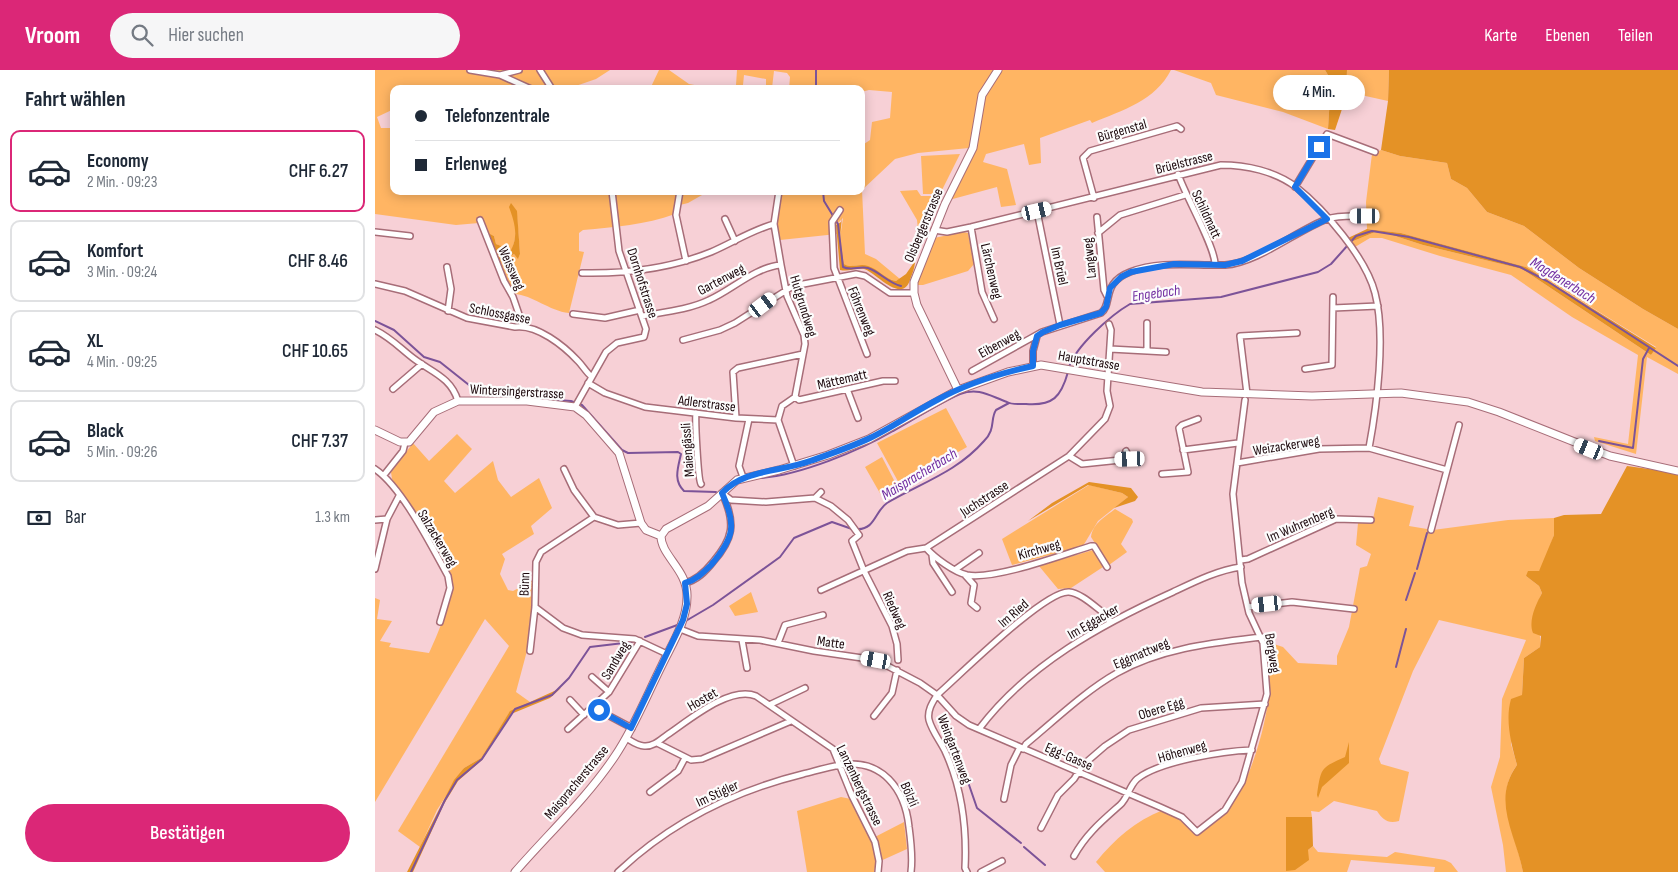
<!DOCTYPE html>
<html lang="de">
<head>
<meta charset="utf-8">
<style>
	:root { --surface:#fff; --page:#f6f6f7; --text:#1f2937; --muted:#747a83; --line:#e0e1e3; --accent:#db2777 }
	body { margin:0; font-family:"Sofia Sans Condensed",sans-serif; background:var(--page); color:var(--text); height:100vh; display:flex; flex-direction:column; font-size:19px; white-space:nowrap }
	* { box-sizing:border-box; margin:0 }
	p { font-size:16px; color:var(--muted) }
	.icon { flex:none; width:28px; height:28px; fill:none; stroke:currentColor; stroke-width:2; stroke-linecap:round; stroke-linejoin:round }
	.map { position:relative; flex:1; overflow:hidden }
	.panel { display:flex; flex-direction:column; background:var(--surface); width:375px }
	.panel>* { flex:none }
	.guide { position:absolute; left:15px; top:15px; width:475px; height:110px; border-radius:10px; box-shadow:0 2px 12px #0003; display:grid; align-content:center; height:110px; padding:0 25px; background:var(--surface) }
	.end { position:absolute; width:22px; height:22px; margin:-11px; border:6px solid #1a73e8; background:#fff; box-shadow:0 0 0 2px #fff }
	.from { border-radius:50% }
	.bubble { position:absolute; height:35px; border-radius:18px; background:var(--surface); box-shadow:0 2px 12px #0003; font-size:16px; font-weight:600; line-height:35px; text-align:center }
	.car { position:absolute; width:15px; height:30px; margin:-15px -8px; border-radius:6px; box-shadow:0 0 4px 1px #0007; background:linear-gradient(#fff 24%,#345 0 40%,#fff 0 76%,#345 0 86%,#fff 0) }
	.guide b { display:flex; align-items:center; gap:18px; height:48px; font-size:19px }
	.guide b+b { border-top:1px solid var(--line) }
	.guide i { width:12px; height:12px; background:var(--text) }
	ul { padding:0; list-style:none }
	li { display:flex; align-items:center; gap:15px; height:82px; margin:0 10px 8px; padding:0 15px; border:2px solid var(--line); border-radius:10px }
	li div { flex:1 }
	li b { display:block; font-size:19px }
	li em { font-style:normal; font-weight:600 }
	li.current { border-color:var(--accent) }
	li>.icon { width:45px; height:45px; stroke-width:1.5 }
	h2 { padding:0 25px; font-size:22px; line-height:60px }
	.pay { display:flex; align-items:center; gap:12px; height:55px; padding:0 25px; font-size:19px }
	.pay p { margin-inline-start:auto }
	.cta { display:flex; gap:10px; margin-top:auto; padding:10px 25px }
	.cta a { flex:1; height:58px; border-radius:30px; background:var(--accent); color:#fff; font-size:20px; font-weight:600; line-height:58px; text-align:center }
	header { display:flex; align-items:center; gap:30px; box-sizing:border-box; height:70px; padding:0 25px; background:var(--accent); color:#fff }
	header strong { font-size:24px }
	nav { display:flex; gap:28px; margin-inline-start:auto; font-size:18px }
	.search { width:350px; height:45px; background:var(--page); display:flex; align-items:center; gap:12px; box-sizing:border-box; padding:0 18px; border-radius:28px; color:var(--muted); font-size:19px }
	main { display:flex; flex:1; min-height:0 }
	.map>svg:first-child { display:block }
	.green { fill:#ffb563 }
	.forest { fill:#e49226 }
	.lines { fill:none; stroke-linecap:round; stroke-linejoin:round }
	.stream { stroke:#7c5398; stroke-width:2 }
	.street-casing { stroke:#a76d78; stroke-width:8 }
	.secondary-casing { stroke:#a76d78; stroke-width:9 }
	.street { stroke:#fff; stroke-width:5 }
	.secondary { stroke:#fff; stroke-width:7 }
	.route { stroke:#1a73e8; stroke-width:6 }
	.labels { text-anchor:middle; stroke-width:4.5; stroke-linejoin:round; paint-order:stroke }
	.street-label { font-size:14px; fill:#1b070b; stroke:#fcfcfc }
	.water-label { font-size:15px; font-style:italic; fill:#712da1; stroke:#fcfcfc }
</style>
</head>
<body>
<header>
<strong>Vroom</strong>
<div class="search"><svg class="icon" aria-label="search" viewBox="0 0 24 24"><circle cx="10" cy="10" r="6"/><path d="M15 15l6 6"/></svg>Hier suchen</div>
<nav><a>Karte</a><a>Ebenen</a><a>Teilen</a></nav>
</header>
<main>
<section class="panel">
<h2>Fahrt wählen</h2>
<ul>
<li class="current"><svg class="icon" aria-label="car" viewBox="0 0 24 24"><path d="M5 17H2v-5l4-1 3-4h7l3 4 3 1v5h-3M9 17h6M6 11h13"/><circle cx="7" cy="17" r="2"/><circle cx="17" cy="17" r="2"/></svg><div><b>Economy</b><p>2 Min. · 09:23</p></div><em>CHF 6.27</em></li>
<li><svg class="icon" aria-label="car" viewBox="0 0 24 24"><path d="M5 17H2v-5l4-1 3-4h7l3 4 3 1v5h-3M9 17h6M6 11h13"/><circle cx="7" cy="17" r="2"/><circle cx="17" cy="17" r="2"/></svg><div><b>Komfort</b><p>3 Min. · 09:24</p></div><em>CHF 8.46</em></li>
<li><svg class="icon" aria-label="car" viewBox="0 0 24 24"><path d="M5 17H2v-5l4-1 3-4h7l3 4 3 1v5h-3M9 17h6M6 11h13"/><circle cx="7" cy="17" r="2"/><circle cx="17" cy="17" r="2"/></svg><div><b>XL</b><p>4 Min. · 09:25</p></div><em>CHF 10.65</em></li>
<li><svg class="icon" aria-label="car" viewBox="0 0 24 24"><path d="M5 17H2v-5l4-1 3-4h7l3 4 3 1v5h-3M9 17h6M6 11h13"/><circle cx="7" cy="17" r="2"/><circle cx="17" cy="17" r="2"/></svg><div><b>Black</b><p>5 Min. · 09:26</p></div><em>CHF 7.37</em></li>
</ul>
<div class="pay"><svg class="icon" aria-label="cash" viewBox="0 0 24 24"><path d="M3 7h18v10H3z"/><circle cx="12" cy="12" r="2"/></svg>Bar<p>1.3 km</p></div>
<div class="cta"><a>Bestätigen</a></div>
</section>
<div class="map">
<svg width="1303" height="802" viewBox="0 0 1303 802">
	<rect width="100%" height="100%" fill="#f7d0d6"/>
	<!-- green -->
	<path class="green" d="M0,0H235L221,9L192,19H19V39L2,47L6,58H19V121H334L313,133L301,136L300,144C270,155 240,157 208,160L204,163V181L209,182L194,243C174,241 158,225 139,224L125,193L139,184L143,188L145,184L142,146L137,144C143,153 141,171 136,181L121,174L119,166L114,164L116,172L108,166L104,153L81,155L0,144Z
		M284,0H294L314,14L341,19H275Z
		M362,0H620L603,26L594,78L543,83L520,89L487,120L490,184L501,189L525,209L521,211C499,206 500,191 473,197L469,194L465,168L468,148L461,155L462,164L405,170L402,152L406,121H486V76L495,70L497,52L515,48L517,22L494,20L486,22V19H414L415,7L412,3L399,1L397,18L391,17V9L369,5L368,15H361Z
		M627,0H796C780,31 748,40 717,53L715,50L665,68L666,93L654,95L649,74L611,84L608,92L632,99L641,135L626,137L622,117L574,130L603,72L605,41L611,23Z
		M799,0H950L956,10L953,59L908,42L841,25L836,13Z
		M972,0H1014L1013,31L986,25L971,27Z
		M1006,80L1025,86L1072,93L1076,109L1092,118L1112,142L1149,156L1204,198L1268,239L1303,259V304L1272,287L1261,384L1220,371L1219,367L1253,374L1263,285L1197,247L1136,205L1065,186L1007,168H995L980,177L976,172L1000,162L1014,164L1048,175L1147,199L1276,285L1281,277L1151,197L1026,163L992,159L991,132L997,84Z
		M585,84L565,124H548L546,86Z
		M542,120L546,126H565L549,170H544L542,150L525,121Z
		M588,162L593,163L599,194L593,201L548,215H541L559,168Z
		M571,338L592,377L525,415L502,373Z
		M82,364L97,379L69,411L80,423L118,391L123,410L136,427L164,408L177,438L156,456L159,464L127,484L130,489L125,504L133,520L138,521L159,510L153,577L141,622L155,632L134,643L106,688L89,698L62,740L45,777L23,761L134,576L110,549L0,732V528L5,530L2,549L17,551L5,571L16,573L14,577L54,583C66,557 82,520 70,492L17,409L16,402L38,373L54,391Z
		M507,387L522,416L506,425L490,397Z
		M714,415L747,423L753,427L723,451L708,476L637,495L627,469Z
		M1003,427L1039,436L1034,456L1058,460L1133,450L1179,448V465L1168,496L1164,501L1151,506L1164,516L1167,523C1156,543 1167,556 1165,577L1149,588L1147,625L1136,674L1142,695C1117,728 1142,766 1148,802H1131L1128,775L1116,717L1125,687L1127,629L1151,570L1064,550L1038,601L1004,689L1006,694L1034,702L1024,751C1013,754 1008,750 1002,741L959,731L944,742L936,741L937,747H911L912,769L933,780L938,776L943,782L1012,787L1020,782L1070,790L1076,793L1083,802H1059L1060,797L976,790L972,802H730L721,792C740,769 760,751 788,740L804,748L819,763C832,754 850,745 859,732C877,704 893,651 894,618C895,605 888,583 893,572L908,577L923,593L962,595V586L974,557L985,498L992,496L996,484L981,475L983,453H997Z
		M740,439L757,449L758,452L746,474L752,482L734,495L716,467C718,453 730,447 740,439Z
		M718,480L728,497L696,518L683,519L664,496Z
		M376,522L383,542L360,546L354,536Z
		M466,727L476,729L496,769L529,752L532,779L501,793L499,802H432L422,741Z"/>
	<!-- forest -->
	<path class="forest" d="M950,0H972L971,27L960,60L953,59L956,10Z
		M1014,0H1303V259L1268,239L1204,198L1149,156L1112,142L1092,118L1076,109L1072,93L1025,86L1006,80L1013,31Z
		M136,133L142,141L145,184L143,189L139,184L125,193L113,163L119,166L121,174L136,180C144,165 139,151 134,137Z
		M467,147L465,168L469,194C476,199 484,193 493,196C503,199 510,209 521,211L531,204L540,191C540,198 537,204 535,210C527,235 499,201 489,199C481,198 473,202 465,200L461,155L466,152Z
		M992,159L1026,163L1151,197L1281,278L1276,285L1147,199L1048,175L1014,164L1000,162L976,172L973,168Z
		M1252,396L1303,403V802H1148C1141,764 1116,731 1142,695C1136,673 1130,650 1136,629L1147,625L1149,588L1165,577L1166,566L1158,563C1153,551 1161,534 1167,523L1164,516L1151,506L1153,501H1164L1179,465V448L1189,445L1226,444Z
		M714,412L756,418L763,427L760,431L739,438L753,427L747,423L713,415L653,451L677,433Z
		M186,618L175,628L136,644L107,690L83,711L69,734L38,802H32L79,710L89,698L106,688L135,641Z
		M974,672V693L947,717L943,728L942,725C946,697 946,698 970,687Z
		M911,747H937L938,776L933,780L934,790L920,800L911,801Z"/>
	<g class="lines">
		<!-- stream -->
		<path class="stream" d="M441,0V19
			M448,121L449,131L463,154L468,197C476,201 485,196 493,198C505,202 513,213 526,216
			M0,251L19,260L49,287L65,292L99,319L112,325L196,331L207,335L247,380L253,383L303,382L306,384C303,398 298,410 309,421L341,422
			M694,297C701,276 736,245 755,234L846,227L943,202L956,194L981,166L997,161L1034,167L1145,197L1172,211L1303,296
			M1224,371L1258,378L1268,289L1274,278
			M386,408C425,405 484,381 518,361C540,349 562,334 585,324C604,317 615,326 632,332C637,335 645,334 651,334C678,336 686,327 693,302
			M482,459C500,460 500,441 512,433C546,413 582,402 609,371C621,359 615,349 621,340L634,333
			M1042,499L1052,463
			M1031,530L1040,503
			M309,552L338,535L405,487L419,468L457,452L477,459
			M270,567L305,554
			M1021,597L1031,559
			M563,649C567,659 573,668 577,677C582,688 584,697 590,707
			M593,712L602,738L646,773
			M649,777L670,795
			M36,802L70,730L82,710L107,689L140,639L177,625L194,608L215,577L257,572"/>
		<defs>
			<path id="street" d="M95,0L125,5L156,19
				M165,0L177,19
				M125,5L144,0
				M803,104C811,127 838,173 840,193
				M920,117L952,64L1000,82
				M305,121L301,145L311,191
				M719,128L708,88L715,81L802,56L806,59
				M465,140L457,152L459,198L492,284
				M662,141L685,255
				M722,147L729,220L732,226
				M350,149L360,171
				M105,150L129,211L138,227L148,256
				M596,157L607,222L619,249
				M559,160L572,162L596,157L846,95C871,95 900,101 921,117C950,140 991,188 1000,223C1011,265 1002,335 994,378
				M0,162L35,166
				M723,163L745,145L810,125
				M72,197L76,219L73,241
				M207,203C252,204 294,199 336,182C357,173 377,160 399,154
				M0,214L30,221L92,248L140,257C162,254 189,276 203,291C208,296 211,302 216,306
				M958,238L1003,236
				M198,244L230,248L265,240
				M267,246C289,242 313,240 334,230C357,220 380,197 406,195
				M0,260C15,267 25,278 38,288C56,302 76,307 83,331
				M308,270L345,260L360,253L418,216L481,204L490,206L515,223H539
				M735,279L791,282
				M772,281V253
				M658,296V281L662,266
				M930,299L957,295L958,227
				M597,301L667,262L726,243C738,234 726,213 755,202C785,190 819,196 850,195C882,193 921,161 952,149C963,145 978,146 990,146
				M213,313L230,323L270,337L361,348L403,350
				M18,319L47,294
				M472,319L483,348
				M872,324L865,266L922,263
				M420,327L424,330L508,311H520
				M200,337L231,282L242,273L269,267L271,259L244,181L237,121
				M321,343C320,351 323,410 326,414
				M361,348L358,302L363,298L428,284
				M403,350L407,336L420,327L430,274L429,265L412,226L406,195L399,154L404,121
				M403,350L419,396
				M808,380L863,373
				M694,386L707,394L755,389L751,381
				M862,393L944,379L994,378L1072,400
				M0,399C27,417 57,477 73,506L75,518L65,552
				M189,399L199,420L219,447
				M787,404L813,402L804,358L807,355L823,349
				M9,405L28,381L30,373
				M368,407L364,396L374,349
				M347,423L356,430L391,432L440,428L456,436L473,450L484,465L477,471L489,501L517,556L522,574L523,590
				M440,428L446,422
				M219,447L243,455L266,453
				M0,450L12,449
				M1056,460L1084,355
				M551,478C560,488 579,502 592,505C620,510 687,485 716,476H719L732,497
				M557,485L558,493L577,522
				M866,490L873,489L961,449L996,450
				M0,499L12,449L24,426
				M581,499L604,483
				M590,505L599,515L596,533L602,538
				M310,513C322,510 330,502 338,492C358,469 361,454 348,425
				M446,520L532,481L551,478L694,386L730,349L735,336L732,321L736,260L734,254
				M160,537L188,558L207,565L260,569L292,584
				M873,537L917,532L979,539
				M305,559L323,566L385,570L439,581L501,590L545,613L562,625L581,646L594,655L785,737L807,747L822,762L850,740L867,712L892,624L888,573L874,543L867,513L858,424L870,330
				M367,570L372,598
				M403,573L410,555L448,545
				M155,581L160,537L161,492L166,482L219,447
				M217,607L234,622
				M195,630L209,645
				M394,635L430,618
				M225,641L257,658
				M499,646L517,623L522,600
				M193,659L234,622L265,571
				M604,659C652,595 727,554 798,522C819,512 843,500 866,497
				M251,668C256,671 263,676 269,676C278,677 285,670 292,665C313,651 355,615 381,626L458,679L477,726L500,772L504,791L503,802
				M282,673L316,690L327,689L416,651
				M648,679L651,674C679,651 710,621 742,603C787,578 837,573 887,567
				M275,722L303,701L310,688
				M629,729L636,695L645,677
				M666,758L683,725L699,709L708,695L730,676L754,660L826,638L890,634
				M699,786C711,764 727,751 745,735C753,728 754,716 762,709C784,691 849,681 877,680
				M243,802C295,753 359,721 428,704C440,701 453,697 465,695C507,688 530,719 534,757C536,772 538,787 536,802
				M592,802L590,798C592,757 587,718 570,681C565,671 557,661 554,650C552,641 557,633 562,625C584,606 670,520 694,522C707,523 722,539 733,546L735,553
				M606,802L627,791"/>
			<path id="secondary" d="M583,320L542,235L539,223V212L570,134L598,78L607,25L623,0
				M0,360L25,372H34L59,342L83,331H152L200,337L211,345L244,383L266,453L271,460L286,466
				M286,466L291,459L333,436L362,410L404,400L453,385L494,369L583,320L633,302L666,295L827,322L937,326L1026,323L1093,332L1124,342L1235,386L1303,401
				M140,802C173,764 212,728 240,686C259,658 272,625 287,595C297,574 312,551 312,527C313,500 286,486 286,466"/>
		</defs>
		<!-- street casing -->
		<use href="#street" class="street-casing"/>
		<!-- secondary casing -->
		<use href="#secondary" class="secondary-casing"/>
		<!-- street -->
		<use href="#street" class="street"/>
		<!-- secondary -->
		<use href="#secondary" class="secondary"/>
	</g>
	<g class="lines">
		<!-- route -->
		<path class="route" d="M224,640L256,658L308,550L312,534L310,513C321,510 328,503 336,495C359,468 362,456 347,423C369,399 406,402 435,391C455,384 476,377 495,368C518,357 539,342 562,330C591,314 626,303 658,296V281L662,266L668,262L685,255L726,243L731,237L735,218L746,207L756,202L799,194L850,195L867,191L952,149L920,117L944,77"/>
	</g>
	<g class="labels">
		<!-- street labels -->
		<g class="street-label">
			<text transform="translate(747 60) rotate(-16)" y="5">Bürgenstal</text>
			<text transform="translate(809 92) rotate(-14)" y="5">Brüelstrasse</text>
			<text transform="translate(832 144) rotate(65)" y="5">Schildmatt</text>
			<text transform="translate(548 155) rotate(-67)" y="5">Olsbergerstrasse</text>
			<text transform="translate(714 188) rotate(-96)" y="5">Langweg</text>
			<text transform="translate(685 196) rotate(78)" y="5">Im Brüel</text>
			<text transform="translate(137 198) rotate(66)" y="5">Weissweg</text>
			<text transform="translate(617 201) rotate(77)" y="5">Lärchenweg</text>
			<text transform="translate(346 209) rotate(-28)" y="5">Gartenweg</text>
			<text transform="translate(268 213) rotate(72)" y="5">Dornhofstrasse</text>
			<text transform="translate(429 236) rotate(73)" y="5">Hutgrundweg</text>
			<text transform="translate(487 241) rotate(68)" y="5">Föhrenweg</text>
			<text transform="translate(125 243) rotate(11)" y="5">Schlossgasse</text>
			<text transform="translate(624 273) rotate(-29)" y="5">Eibenweg</text>
			<text transform="translate(714 290) rotate(10)" y="5">Hauptstrasse</text>
			<text transform="translate(467 309) rotate(-13)" y="5">Mättematt</text>
			<text transform="translate(142 321) rotate(3)" y="5">Wintersingerstrasse</text>
			<text transform="translate(332 333) rotate(7)" y="5">Adlerstrasse</text>
			<text transform="translate(911 375) rotate(-9)" y="5">Weizackerweg</text>
			<text transform="translate(312 380) rotate(-94)" y="5">Maiengässli</text>
			<text transform="translate(609 428) rotate(-33)" y="5">Juchstrasse</text>
			<text transform="translate(925 454) rotate(-23)" y="5">Im Wuhrenberg</text>
			<text transform="translate(63 468) rotate(59)" y="5">Salzackerweg</text>
			<text transform="translate(664 479) rotate(-16)" y="5">Kirchweg</text>
			<text transform="translate(149 514) rotate(-88)" y="5">Bünn</text>
			<text transform="translate(520 540) rotate(66)" y="5">Riedweg</text>
			<text transform="translate(638 543) rotate(-41)" y="5">Im Ried</text>
			<text transform="translate(718 551) rotate(-30)" y="5">Im Eggacker</text>
			<text transform="translate(456 572) rotate(8)" y="5">Matte</text>
			<text transform="translate(766 583) rotate(-23)" y="5">Eggmattweg</text>
			<text transform="translate(898 583) rotate(81)" y="5">Bergweg</text>
			<text transform="translate(240 590) rotate(-59)" y="5">Sandweg</text>
			<text transform="translate(327 629) rotate(-30)" y="5">Hostet</text>
			<text transform="translate(786 638) rotate(-17)" y="5">Obere Egg</text>
			<text transform="translate(580 679) rotate(69)" y="5">Weingartenweg</text>
			<text transform="translate(807 681) rotate(-16)" y="5">Höhenweg</text>
			<text transform="translate(694 686) rotate(23)" y="5">Egg-Gasse</text>
			<text transform="translate(201 712) rotate(-50)" y="5">Maispracherstrasse</text>
			<text transform="translate(485 715) rotate(64)" y="5">Lanzenbergstrasse</text>
			<text transform="translate(342 723) rotate(-25)" y="5">Im Stigler</text>
			<text transform="translate(535 724) rotate(66)" y="5">Bölzli</text>
		</g>
		<!-- water labels -->
		<g class="water-label">
			<text transform="translate(1188 210) rotate(32)" y="5">Magdenerbach</text>
			<text transform="translate(781 223) rotate(-8)" y="5">Engebach</text>
			<text transform="translate(544 404) rotate(-31)" y="5">Maispracherbach</text>
		</g>
	</g>
</svg>
<i class="end from" style="left:224px;top:640px"></i>
<i class="end" style="left:944px;top:77px"></i>
<div class="bubble" style="left:898px;top:5px;width:92px">4 Min.</div>
<i class="car" style="left:662px;top:141px;rotate:77deg"></i>
<i class="car" style="left:990px;top:146px;rotate:270deg"></i>
<i class="car" style="left:388px;top:235px;rotate:53deg"></i>
<i class="car" style="left:1214px;top:379px;rotate:292deg"></i>
<i class="car" style="left:755px;top:389px;rotate:268deg"></i>
<i class="car" style="left:892px;top:534px;rotate:264deg"></i>
<i class="car" style="left:501px;top:590px;rotate:280deg"></i>
<div class="guide">
<b><i class="from"></i>Telefonzentrale</b>
<b><i></i>Erlenweg</b>
</div>
</div>
</main>
</body>
</html>
